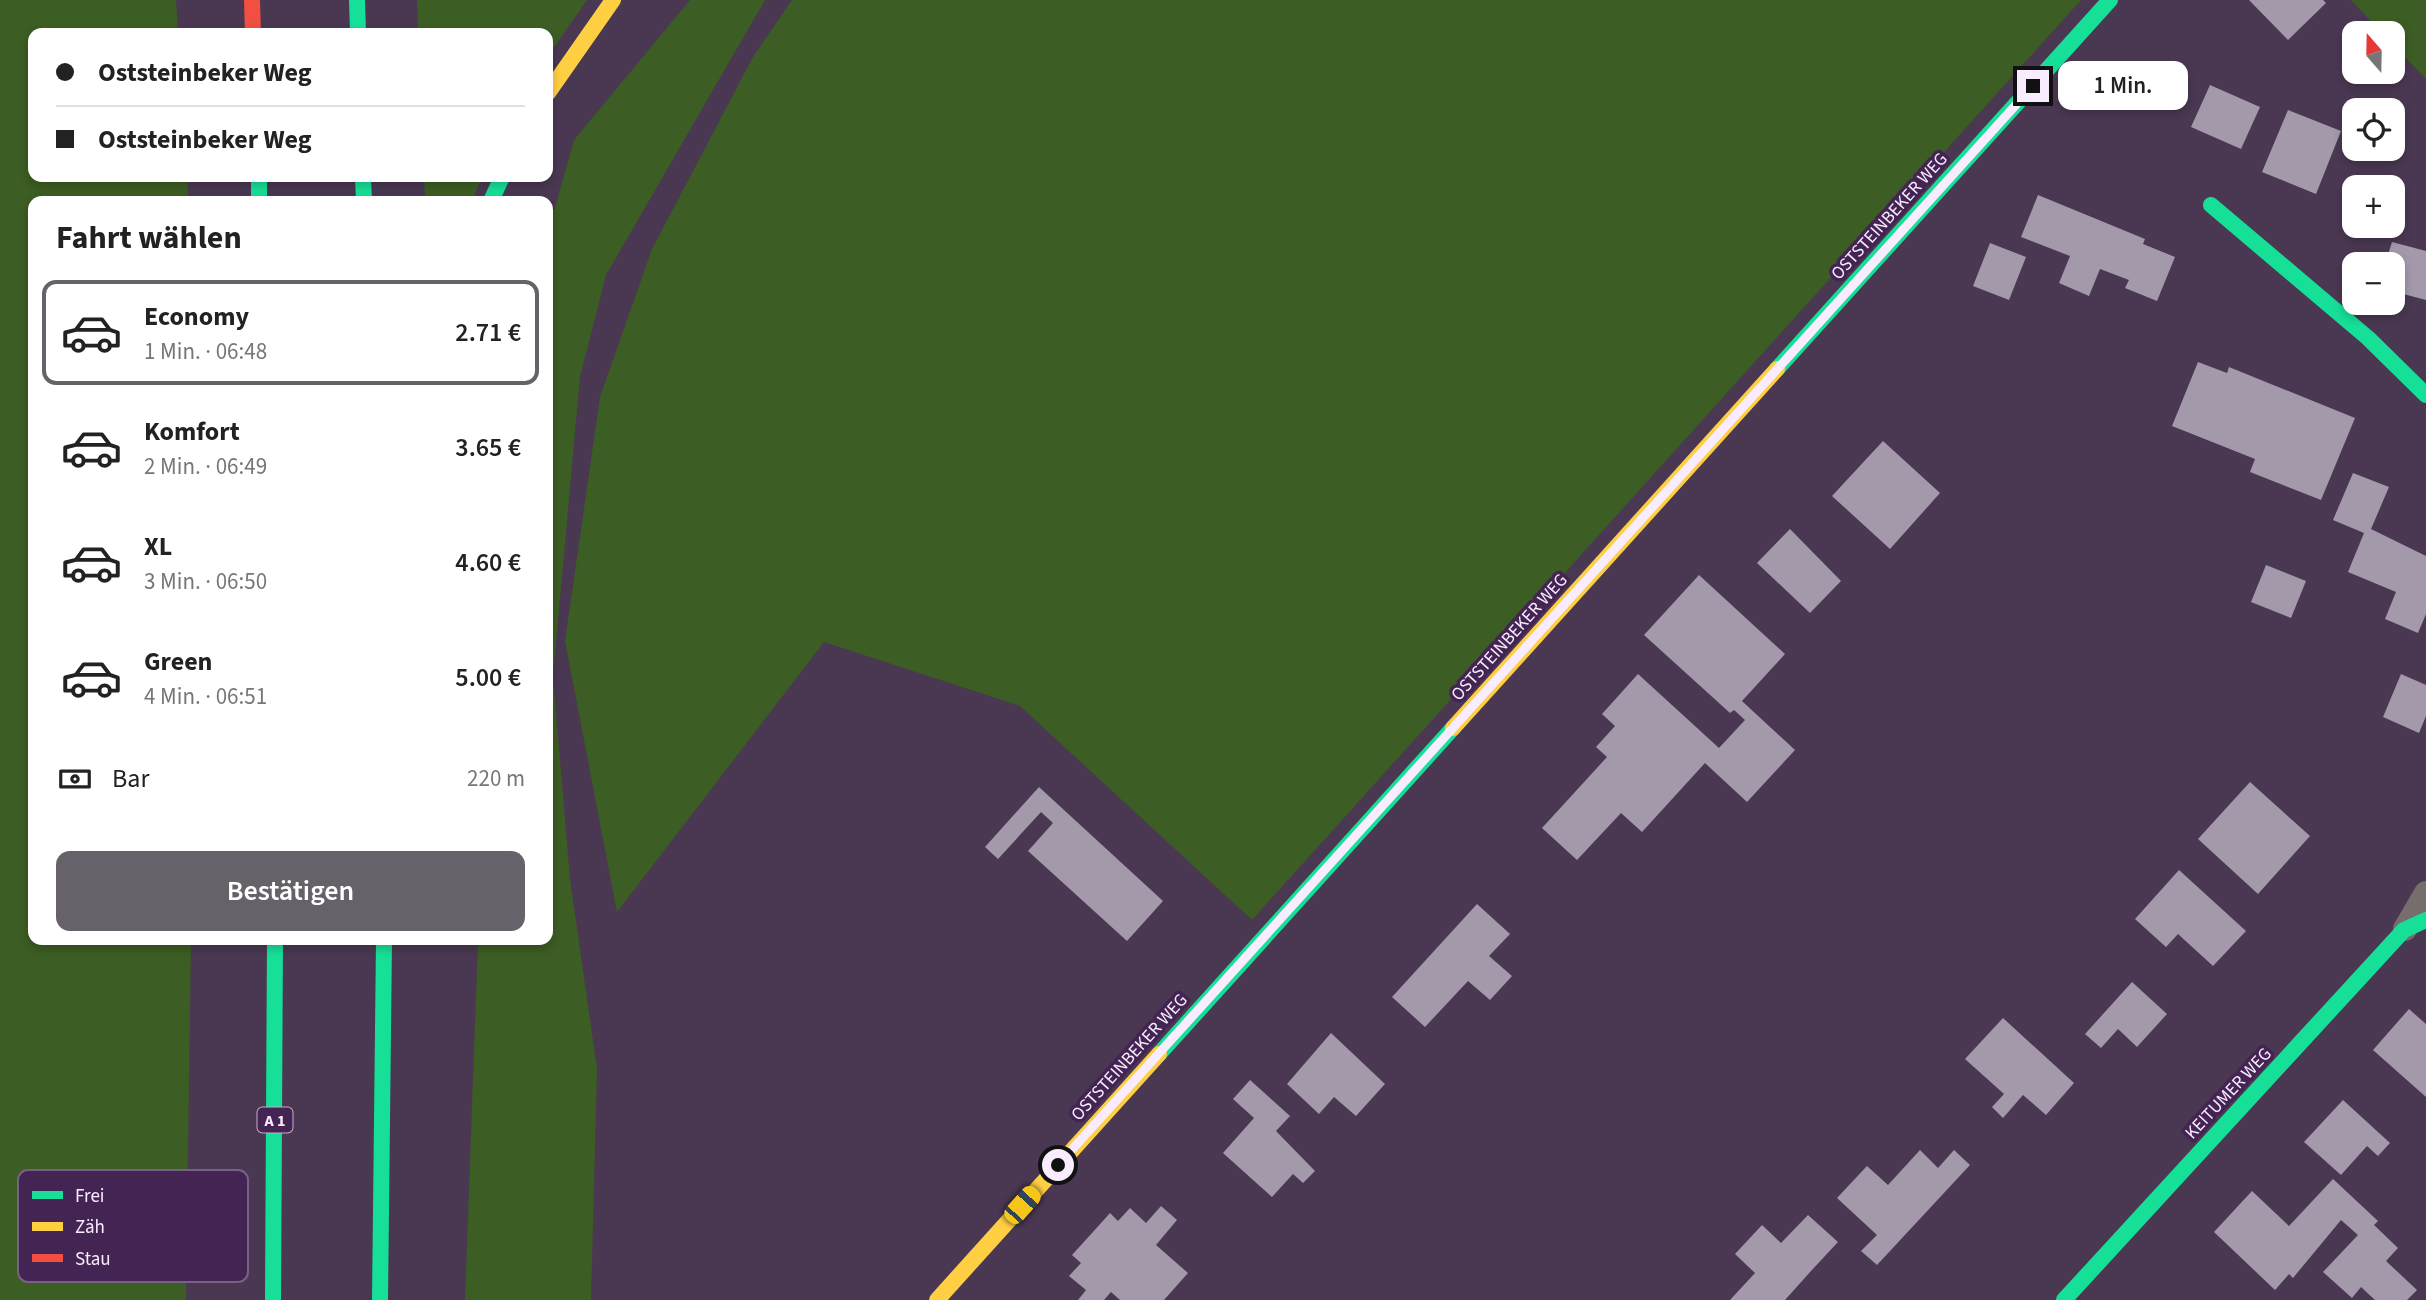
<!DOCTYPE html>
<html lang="de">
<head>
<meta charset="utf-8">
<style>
	:root { --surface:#fff; --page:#f6f6f6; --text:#222; --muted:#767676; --line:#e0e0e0; --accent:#67616a }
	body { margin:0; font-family:"Source Sans 3",sans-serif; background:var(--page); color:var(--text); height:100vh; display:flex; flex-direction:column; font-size:26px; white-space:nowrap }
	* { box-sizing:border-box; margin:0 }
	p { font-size:23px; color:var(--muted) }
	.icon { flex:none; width:38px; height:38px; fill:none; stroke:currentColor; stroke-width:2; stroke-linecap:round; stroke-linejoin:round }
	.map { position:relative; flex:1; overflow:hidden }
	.details { position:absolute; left:28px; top:196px; width:525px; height:749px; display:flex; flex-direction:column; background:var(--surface); border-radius:14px; box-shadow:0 4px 10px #0003 }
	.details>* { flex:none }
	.guide { position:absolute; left:28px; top:28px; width:525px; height:154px; border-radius:14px; box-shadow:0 4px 10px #0003; display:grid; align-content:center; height:154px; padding:0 28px; background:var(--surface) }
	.needle { width:46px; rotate:340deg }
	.fabs { position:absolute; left:2342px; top:21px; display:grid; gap:14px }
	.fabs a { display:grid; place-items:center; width:63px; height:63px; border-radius:14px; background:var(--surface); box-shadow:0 4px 10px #0003; font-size:35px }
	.end { position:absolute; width:32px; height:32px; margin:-16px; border:9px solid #f8ecfe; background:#111; box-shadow:0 0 0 4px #111 }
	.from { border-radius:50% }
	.bubble { position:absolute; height:49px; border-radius:14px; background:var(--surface); box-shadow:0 4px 10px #0003; font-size:23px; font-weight:600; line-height:49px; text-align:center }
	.car { position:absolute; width:21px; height:42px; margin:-21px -10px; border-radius:9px; box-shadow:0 0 5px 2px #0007; background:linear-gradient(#f5c518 24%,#345 0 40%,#f5c518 0 76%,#345 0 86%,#f5c518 0) }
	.guide b { display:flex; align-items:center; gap:24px; height:66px; font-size:26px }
	.guide b+b { border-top:2px solid var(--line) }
	.guide i { width:18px; height:18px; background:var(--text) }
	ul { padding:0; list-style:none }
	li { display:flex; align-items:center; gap:21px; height:105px; margin:0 14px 10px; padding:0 14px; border:4px solid transparent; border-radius:14px }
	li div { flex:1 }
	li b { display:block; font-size:26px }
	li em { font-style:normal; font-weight:600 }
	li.on { border-color:var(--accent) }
	li>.icon { width:63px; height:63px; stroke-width:1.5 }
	h2 { padding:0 28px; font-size:32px; line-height:84px }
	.pay { display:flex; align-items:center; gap:18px; height:77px; padding:0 28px; font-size:26px }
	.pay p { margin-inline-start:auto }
	.button { display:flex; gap:14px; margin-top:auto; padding:14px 28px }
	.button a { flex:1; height:80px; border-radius:14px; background:var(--accent); color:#fff; font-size:28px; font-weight:600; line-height:80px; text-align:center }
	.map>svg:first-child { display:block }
	.green { fill:#3c5d23 }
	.building { fill:#a498ab }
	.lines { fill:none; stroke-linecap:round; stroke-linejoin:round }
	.lane { stroke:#756e6c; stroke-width:24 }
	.fast { stroke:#16e098; stroke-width:16 }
	.slow { stroke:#ffcf43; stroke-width:16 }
	.jam { stroke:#f24e42; stroke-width:16 }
	.route { stroke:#f8ecfe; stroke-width:9 }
	.labels { text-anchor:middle; stroke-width:7; stroke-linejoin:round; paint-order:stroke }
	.shield { fill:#432452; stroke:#c2b0ca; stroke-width:2 }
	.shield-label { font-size:16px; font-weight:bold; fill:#f8ecfe }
	.street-label { font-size:18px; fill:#f8ecfe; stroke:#432452 }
	.key { fill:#432452; stroke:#796086; stroke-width:2 }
	.key-label { font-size:19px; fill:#f8ecfe }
</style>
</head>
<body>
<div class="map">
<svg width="2426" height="1300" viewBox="0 0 2426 1300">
	<rect width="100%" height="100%" fill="#4a3852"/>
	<!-- green -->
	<path class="green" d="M0,0H176L178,33H33V177H187L188,201H33V940H191L186,1300H0Z
		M417,0H587L548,56V33H418Z
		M690,0H765L606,275L580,377L553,676L570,879L597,1069L591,1300H465L478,940H548V232L574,140Z
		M792,0H2081L1252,920L1020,706L824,642L617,912L565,641L600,397L652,249L753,57Z
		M2351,0H2426V79L2392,44V33H2382Z
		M424,177H482L472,201H425Z"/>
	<!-- building -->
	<path class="building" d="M2249,0H2323L2326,3L2288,40Z
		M2210,85L2260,107L2241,149L2191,127Z
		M2288,110L2341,131L2316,194L2262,172Z
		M2038,195L2145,239L2143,244L2175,257L2157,301L2125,288L2129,280L2100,269L2089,296L2059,283L2070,256L2021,237Z
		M2392,242L2426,251V300L2392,291V264H2385Z
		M1990,243L2026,257L2009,300L1973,286Z
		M2198,362L2227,373L2229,367L2355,418L2321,500L2250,472L2255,459L2172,426Z
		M1883,441L1940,493L1890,549L1832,496Z
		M2353,473L2389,487L2371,529L2426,556V614L2418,633L2385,619L2396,592L2348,572L2364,533L2333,520Z
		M1790,529L1841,581L1810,613L1757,563Z
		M2266,565L2306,581L2291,618L2251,602Z
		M1699,575L1785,654L1742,701L1795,750L1747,802L1705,763L1642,832L1621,813L1577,860L1542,828L1607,757L1596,747L1615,726L1602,714L1638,674L1719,748L1745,720L1734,710L1730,713L1644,635Z
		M2401,674L2426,685V716L2419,733L2383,717Z
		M2250,782L2310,836L2258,894L2198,839Z
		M1039,787L1163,901L1127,941L1028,851L1053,823L1041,812L998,859L985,847Z
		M2179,870L2246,931L2213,966L2178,934L2166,947L2135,919Z
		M1477,904L1510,934L1489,956L1512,976L1490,1000L1468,981L1425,1027L1392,997Z
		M2132,982L2167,1014L2137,1047L2118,1029L2101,1048L2085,1034Z
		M2409,1009L2426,1024V1097L2373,1050Z
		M2003,1018L2074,1083L2046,1115L2023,1095L2003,1118L1992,1107L2004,1094L1965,1059Z
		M1331,1033L1385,1084L1356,1116L1334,1097L1319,1114L1287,1084Z
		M1250,1080L1290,1116L1276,1131L1315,1171L1303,1183L1293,1174L1272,1197L1223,1153L1254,1118L1233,1099Z
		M2343,1100L2390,1143L2378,1156L2367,1146L2341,1175L2304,1142Z
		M1920,1150L1938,1168L1954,1150L1970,1165L1877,1265L1861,1251L1877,1235L1837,1198L1867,1166L1888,1185Z
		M2333,1179L2378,1221L2374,1225L2398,1248L2386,1261L2417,1290L2407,1300H2375L2361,1287L2352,1298L2323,1272L2358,1235L2341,1220L2293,1278L2289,1274L2275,1290L2214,1232L2252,1191L2289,1226Z
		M1161,1206L1177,1220L1156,1245L1188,1273L1164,1300H1120L1111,1292L1104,1300H1078L1086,1290L1069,1276L1081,1263L1072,1255L1092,1233L1110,1213L1118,1221L1130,1208L1146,1223Z
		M1808,1215L1838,1242L1811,1271L1785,1300H1730L1755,1273L1735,1254L1762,1225L1781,1243Z"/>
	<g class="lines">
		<!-- lane -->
		<path class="lane" d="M2405,929L2426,893"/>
		<!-- fast -->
		<path class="fast" d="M357,0L358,33
			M259,177V201
			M363,177L364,201
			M491,201L502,177
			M2211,205L2368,338L2426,395
			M1777,369L2110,0
			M1159,1054L1453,728
			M273,1300L275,940
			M380,1300L384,940
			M2064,1300L2404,930L2426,920"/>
		<!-- slow -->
		<path class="slow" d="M548,93L613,0
			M1453,728L1777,369
			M937,1300L1159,1054"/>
		<!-- jam -->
		<path class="jam" d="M252,0L253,33"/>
	</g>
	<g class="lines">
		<!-- route -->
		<path class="route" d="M1058,1165L2033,86"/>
	</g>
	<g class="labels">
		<!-- shield labels -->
		<rect class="shield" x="257.5" y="1107.5" width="35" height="25" rx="5"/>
		<g class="shield-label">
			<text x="275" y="1126">A 1</text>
		</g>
		<!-- street labels -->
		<g class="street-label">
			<text transform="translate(1889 216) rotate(-48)" y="6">OSTSTEINBEKER WEG</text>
			<text transform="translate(1509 637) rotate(-48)" y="6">OSTSTEINBEKER WEG</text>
			<text transform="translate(1129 1057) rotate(-48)" y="6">OSTSTEINBEKER WEG</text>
			<text transform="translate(2228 1093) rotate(-47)" y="6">KEITUMER WEG</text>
		</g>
	</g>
	<!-- legend -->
	<rect x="18" y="1170" width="230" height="112" rx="10" class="key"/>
	<rect x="32" y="1191" width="31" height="8" fill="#16e098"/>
	<rect x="32" y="1222" width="31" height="9" fill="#ffcf43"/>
	<rect x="32" y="1254" width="31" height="8" fill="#f24e42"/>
	<g class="key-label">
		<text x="75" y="1202">Frei</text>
		<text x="75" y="1233">Zäh</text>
		<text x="75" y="1265">Stau</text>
	</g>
</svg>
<div class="fabs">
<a><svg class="needle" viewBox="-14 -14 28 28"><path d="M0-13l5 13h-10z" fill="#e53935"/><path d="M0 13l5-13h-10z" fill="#767676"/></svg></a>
<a><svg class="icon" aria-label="locate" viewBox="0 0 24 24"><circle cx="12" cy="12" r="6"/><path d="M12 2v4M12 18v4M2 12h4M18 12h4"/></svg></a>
<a>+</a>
<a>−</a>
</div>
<i class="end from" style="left:1058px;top:1165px"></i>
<i class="end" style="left:2033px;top:86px"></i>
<div class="bubble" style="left:2058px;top:61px;width:130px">1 Min.</div>
<i class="car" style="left:1022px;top:1205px;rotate:42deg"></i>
<div class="guide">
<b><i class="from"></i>Oststeinbeker Weg</b>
<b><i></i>Oststeinbeker Weg</b>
</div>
<section class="details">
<h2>Fahrt wählen</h2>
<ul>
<li class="on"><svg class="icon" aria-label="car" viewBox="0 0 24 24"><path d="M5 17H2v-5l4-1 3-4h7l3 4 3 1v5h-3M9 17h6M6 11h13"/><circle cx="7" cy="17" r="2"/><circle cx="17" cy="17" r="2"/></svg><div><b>Economy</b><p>1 Min. · 06:48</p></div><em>2.71 €</em></li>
<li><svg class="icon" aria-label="car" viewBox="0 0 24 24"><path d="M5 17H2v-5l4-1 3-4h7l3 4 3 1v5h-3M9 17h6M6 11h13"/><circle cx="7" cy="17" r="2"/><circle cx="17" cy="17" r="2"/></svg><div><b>Komfort</b><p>2 Min. · 06:49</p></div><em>3.65 €</em></li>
<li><svg class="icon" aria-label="car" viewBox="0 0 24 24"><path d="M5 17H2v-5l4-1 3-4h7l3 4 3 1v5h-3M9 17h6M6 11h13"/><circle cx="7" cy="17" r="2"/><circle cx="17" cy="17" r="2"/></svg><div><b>XL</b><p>3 Min. · 06:50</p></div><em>4.60 €</em></li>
<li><svg class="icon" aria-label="car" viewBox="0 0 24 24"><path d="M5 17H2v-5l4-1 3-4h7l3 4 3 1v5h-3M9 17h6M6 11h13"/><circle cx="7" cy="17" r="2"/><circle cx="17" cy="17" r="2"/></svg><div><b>Green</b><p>4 Min. · 06:51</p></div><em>5.00 €</em></li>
</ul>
<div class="pay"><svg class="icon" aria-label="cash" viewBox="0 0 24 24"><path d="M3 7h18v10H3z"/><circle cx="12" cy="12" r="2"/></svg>Bar<p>220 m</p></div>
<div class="button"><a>Bestätigen</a></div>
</section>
</div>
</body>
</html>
